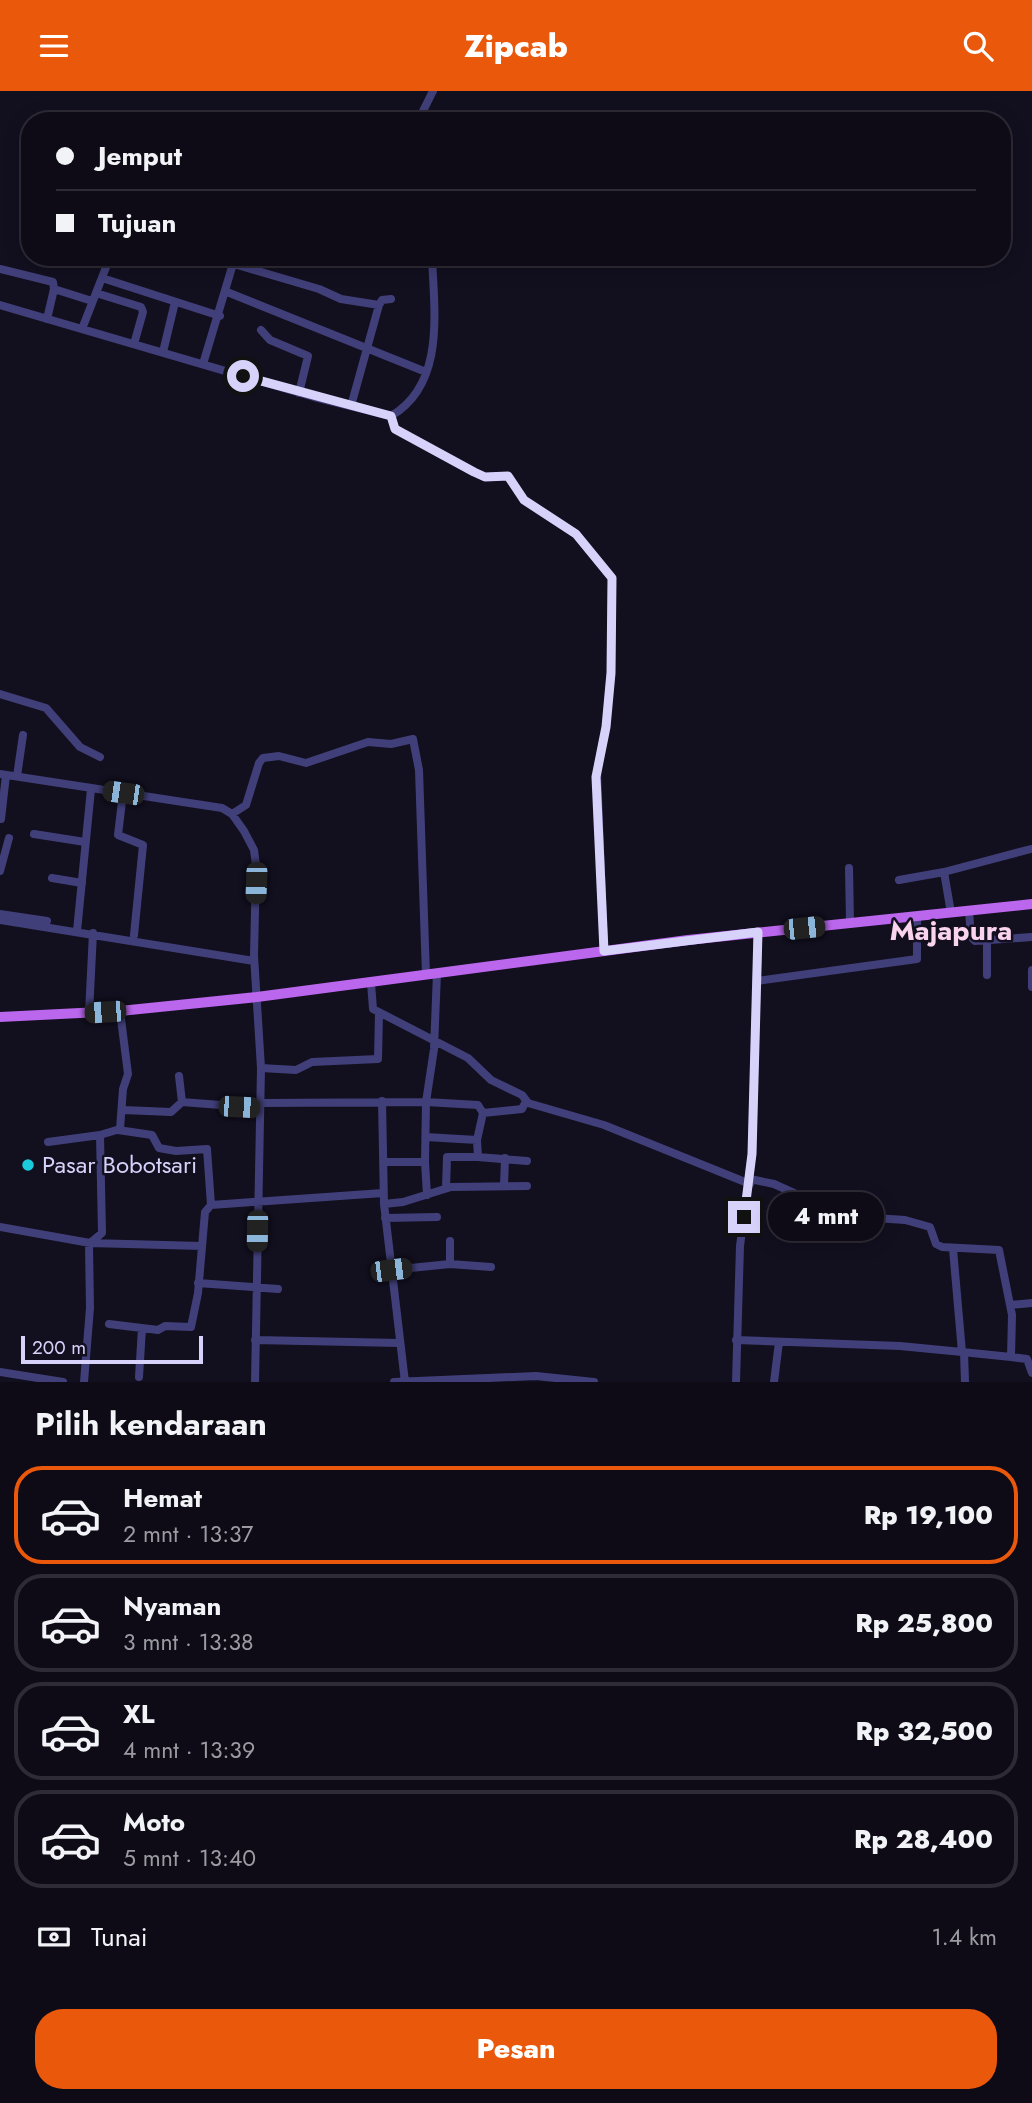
<!DOCTYPE html>
<html lang="id">
<head>
<meta charset="utf-8">
<style>
	:root { --surface:#0e0b17; --page:#171420; --text:#f1f3f6; --muted:#9b9ba1; --line:#2e2b36; --accent:#ea580c }
	body { margin:0; font-family:Jost,sans-serif; background:var(--page); color:var(--text); height:100vh; display:flex; flex-direction:column; font-size:26px; white-space:nowrap }
	* { box-sizing:border-box; margin:0 }
	p { font-size:23px; color:var(--muted) }
	.icon { flex:none; width:38px; height:38px; fill:none; stroke:currentColor; stroke-width:2; stroke-linecap:round; stroke-linejoin:round }
	.map { position:relative; height:1291px; overflow:hidden }
	.drawer { display:flex; flex-direction:column; background:var(--surface); flex:1 }
	.drawer>* { flex:none }
	.banner { position:absolute; left:21px; top:21px; width:990px; height:154px; border-radius:28px; box-shadow:0 4px 18px #0003,0 0 0 2px var(--line); display:grid; align-content:center; height:154px; padding:0 35px; background:var(--surface) }
	.scale { position:absolute; left:21px; bottom:18px; width:182px; box-sizing:border-box; padding-left:7px; border:4px solid #d7d2fa; border-top:0; font-size:19px; line-height:24px; white-space:nowrap; color:#d7d2fa; -webkit-text-stroke:5px #120f1f; paint-order:stroke }
	.end { position:absolute; width:32px; height:32px; margin:-16px; border:9px solid #d7d2fa; background:#111; box-shadow:0 0 0 4px #111 }
	.from { border-radius:50% }
	.bubble { position:absolute; height:49px; border-radius:24px; background:var(--surface); box-shadow:0 4px 18px #0003,0 0 0 2px var(--line); font-size:23px; font-weight:800; line-height:49px; text-align:center }
	.car { position:absolute; width:21px; height:42px; margin:-21px -10px; border-radius:9px; box-shadow:0 0 5px 2px #0007; background:linear-gradient(#222 24%,#8ab4d8 0 40%,#222 0 76%,#8ab4d8 0 86%,#222 0) }
	.banner b { display:flex; align-items:center; gap:24px; height:66px; font-size:26px }
	.banner b+b { border-top:2px solid var(--line) }
	.banner i { width:18px; height:18px; background:var(--text) }
	ul { padding:0; list-style:none }
	li { display:flex; align-items:center; gap:21px; height:98px; margin:0 14px 10px; padding:0 21px; border:4px solid var(--line); border-radius:28px }
	li div { flex:1 }
	li b { display:block; font-size:26px }
	li em { font-style:normal; font-weight:800 }
	li.current { border-color:var(--accent) }
	li>.icon { width:63px; height:63px; stroke-width:1.5 }
	h2 { padding:0 35px; font-size:32px; line-height:84px }
	.pay { display:flex; align-items:center; gap:18px; height:77px; padding:0 35px; font-size:26px }
	.pay p { margin-inline-start:auto }
	.cta { display:flex; gap:14px; margin-top:auto; padding:14px 35px }
	.cta a { flex:1; height:80px; border-radius:28px; background:var(--accent); color:#fff; font-size:28px; font-weight:800; line-height:80px; text-align:center }
	header { display:flex; justify-content:space-between; align-items:center; height:91px; padding:0 35px; background:var(--accent); color:#fff; font-size:32px; font-weight:800 }
	.map>svg:first-child { display:block }
	.lines { fill:none; stroke-linecap:round; stroke-linejoin:round }
	.minor { stroke:#413f79; stroke-width:8 }
	.major { stroke:#ba66ed; stroke-width:10 }
	.route { stroke:#d7d2fa; stroke-width:9 }
	.poi-dot { fill:#1acbde; stroke:#120f1f; stroke-width:2.5 }
	.labels { text-anchor:middle; stroke-width:5; stroke-linejoin:round; paint-order:stroke }
	.poi-label { font-size:24px; fill:#d7d2fa; stroke:#120f1f; text-anchor:start }
	.quarter-label { font-size:28px; font-weight:bold; fill:#fad4ec; stroke:#120f1f }
</style>
</head>
<body>
<header><svg class="icon" aria-label="menu" viewBox="0 0 24 24"><path d="M4 6h16M4 12h16M4 18h16"/></svg>Zipcab<svg class="icon" aria-label="search" viewBox="0 0 24 24"><circle cx="10" cy="10" r="6"/><path d="M15 15l6 6"/></svg></header>
<div class="map">
<svg width="1032" height="1291" viewBox="0 0 1032 1291">
	<rect width="100%" height="100%" fill="#120f1f"/>
	<g class="lines">
		<!-- minor -->
		<path class="minor" d="M418,30L433,0
			M234,173L319,198L341,208L379,214
			M0,178L53,191L54,198L92,210
			M102,187L220,225
			M227,201L426,281
			M96,202L141,216L143,221L134,253
			M0,214L314,306L391,325C446,293 434,219 432,166
			M47,228L54,198
			M82,238L110,166
			M261,239L270,249L308,265L299,302
			M163,261L175,211
			M203,273L235,166
			M351,315L379,214L382,209L391,208
			M391,325L395,338L474,381L485,386L508,385L524,409L576,443L612,487L611,581L606,636L597,680L604,860
			M0,603L46,617L80,656L100,666
			M0,683L222,717L232,723L244,740L254,759L256,774L254,865L261,977L255,1291
			M17,685L23,644
			M123,702L118,744L143,754L134,844
			M232,723L246,714L259,672L263,667L279,665L306,672L368,651L391,653L413,648L419,679L426,884
			M1,728L6,684
			M34,743L85,751
			M849,777L850,832
			M0,780L9,747
			M52,787L82,792
			M899,789L944,781
			M969,820L971,846L975,850L1032,846
			M951,822L944,781L1031,758
			M0,823L47,830
			M0,829L254,870
			M77,840L91,698
			M987,849V884
			M1032,879V896
			M757,890L917,868V826
			M371,892L373,918L468,967L491,989L522,1004L528,1012L604,1034L750,1093
			M89,922L93,842
			M261,977L296,979L312,971L378,968L379,922
			M179,985L182,1011
			M382,1010L384,1113L405,1291
			M261,1012L426,1011L434,958L437,882
			M123,1019L171,1021L182,1011L260,1017
			M483,1022L522,1018L526,1010
			M118,1039L152,1044L159,1057L176,1060L207,1058L211,1114
			M426,1046L477,1049
			M48,1051L100,1044
			M383,1071H425L426,1011L478,1014L483,1022L477,1049L478,1066L527,1070
			M425,1071L427,1104
			M750,1088L774,1093L845,1125L905,1129L930,1136L936,1153L942,1156L999,1159L1012,1224L1011,1266L962,1261
			M504,1095L505,1067
			M446,1097L447,1066H478
			M384,1113L403,1111L451,1096L527,1095
			M385,1127L437,1126
			M0,1136L90,1152L202,1155
			M450,1150V1173
			M391,1179L450,1173L491,1176
			M198,1192L278,1198
			M1010,1214L1032,1212
			M109,1233L158,1239L165,1235L191,1236L198,1202L205,1121L211,1114L383,1102
			M255,1249L400,1252
			M736,1249L900,1255L962,1261L953,1158
			M964,1261L965,1291
			M1011,1266L1027,1268L1032,1282
			M0,1281L63,1291
			M139,1286L142,1237
			M84,1291L90,1217L89,1153L102,1142L100,1044L120,1038L123,998L128,983L120,920
			M394,1291L536,1285L594,1291
			M736,1291L740,1155L752,1063L758,841
			M774,1291L779,1251"/>
		<!-- major -->
		<path class="major" d="M0,926L120,920L257,906L688,849L1032,813"/>
	</g>
	<g class="lines">
		<!-- route -->
		<path class="route" d="M243,285L391,325L395,338L474,381L485,386L508,385L524,409L576,443L612,487L611,582L606,636L596,686L604,860L758,841L752,1063L744,1126"/>
	</g>
	<!-- markers -->
	<circle class="poi-dot" cx="28" cy="1074" r="7"/>
	<g class="labels">
		<!-- poi labels -->
		<g class="poi-label">
			<text x="42" y="1082">Pasar Bobotsari</text>
		</g>
		<!-- quarter labels -->
		<g class="quarter-label">
			<text x="951" y="849">Majapura</text>
		</g>
	</g>
</svg>
<div class="scale">200 m</div>
<i class="end from" style="left:243px;top:285px"></i>
<i class="end" style="left:744px;top:1126px"></i>
<div class="bubble" style="left:768px;top:1101px;width:116px">4 mnt</div>
<i class="car" style="left:123px;top:702px;rotate:278deg"></i>
<i class="car" style="left:256px;top:792px;rotate:182deg"></i>
<i class="car" style="left:804px;top:837px;rotate:84deg"></i>
<i class="car" style="left:105px;top:921px;rotate:266deg"></i>
<i class="car" style="left:239px;top:1016px;rotate:93deg"></i>
<i class="car" style="left:257px;top:1140px;rotate:181deg"></i>
<i class="car" style="left:391px;top:1179px;rotate:83deg"></i>
<div class="banner">
<b><i class="from"></i>Jemput</b>
<b><i></i>Tujuan</b>
</div>
</div>
<section class="drawer">
<h2>Pilih kendaraan</h2>
<ul>
<li class="current"><svg class="icon" aria-label="car" viewBox="0 0 24 24"><path d="M5 17H2v-5l4-1 3-4h7l3 4 3 1v5h-3M9 17h6M6 11h13"/><circle cx="7" cy="17" r="2"/><circle cx="17" cy="17" r="2"/></svg><div><b>Hemat</b><p>2 mnt · 13:37</p></div><em>Rp 19,100</em></li>
<li><svg class="icon" aria-label="car" viewBox="0 0 24 24"><path d="M5 17H2v-5l4-1 3-4h7l3 4 3 1v5h-3M9 17h6M6 11h13"/><circle cx="7" cy="17" r="2"/><circle cx="17" cy="17" r="2"/></svg><div><b>Nyaman</b><p>3 mnt · 13:38</p></div><em>Rp 25,800</em></li>
<li><svg class="icon" aria-label="car" viewBox="0 0 24 24"><path d="M5 17H2v-5l4-1 3-4h7l3 4 3 1v5h-3M9 17h6M6 11h13"/><circle cx="7" cy="17" r="2"/><circle cx="17" cy="17" r="2"/></svg><div><b>XL</b><p>4 mnt · 13:39</p></div><em>Rp 32,500</em></li>
<li><svg class="icon" aria-label="car" viewBox="0 0 24 24"><path d="M5 17H2v-5l4-1 3-4h7l3 4 3 1v5h-3M9 17h6M6 11h13"/><circle cx="7" cy="17" r="2"/><circle cx="17" cy="17" r="2"/></svg><div><b>Moto</b><p>5 mnt · 13:40</p></div><em>Rp 28,400</em></li>
</ul>
<div class="pay"><svg class="icon" aria-label="cash" viewBox="0 0 24 24"><path d="M3 7h18v10H3z"/><circle cx="12" cy="12" r="2"/></svg>Tunai<p>1.4 km</p></div>
<div class="cta"><a>Pesan</a></div>
</section>
</body>
</html>
